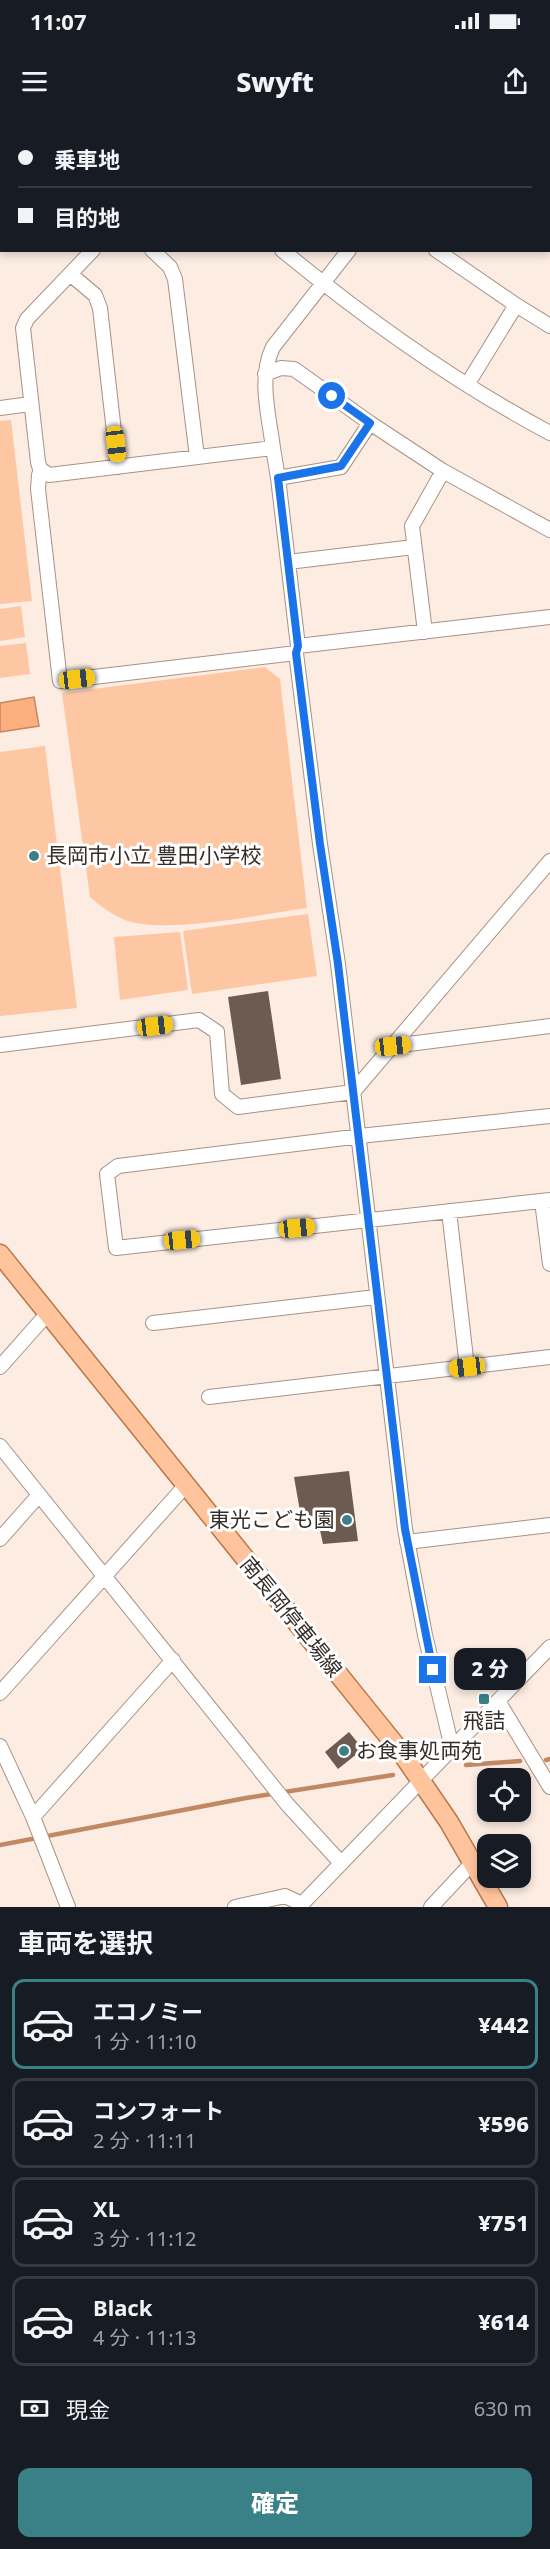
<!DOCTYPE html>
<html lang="ja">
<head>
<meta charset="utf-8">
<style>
	:root { --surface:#171b24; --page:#20242c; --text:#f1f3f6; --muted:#9ea1a6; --line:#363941; --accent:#398187 }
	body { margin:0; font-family:"Noto Sans","Noto Sans JP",sans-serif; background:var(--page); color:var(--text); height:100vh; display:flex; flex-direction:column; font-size:22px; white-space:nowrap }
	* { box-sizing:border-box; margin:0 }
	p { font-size:20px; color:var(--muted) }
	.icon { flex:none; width:33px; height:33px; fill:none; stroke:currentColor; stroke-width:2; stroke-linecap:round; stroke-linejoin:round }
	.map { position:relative; height:1787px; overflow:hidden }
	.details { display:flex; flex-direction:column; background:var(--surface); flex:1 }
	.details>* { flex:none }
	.top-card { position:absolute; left:0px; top:0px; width:550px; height:132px; box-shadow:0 3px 9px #0003; display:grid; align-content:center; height:132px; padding:0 18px; background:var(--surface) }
	.tools { position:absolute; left:477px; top:1648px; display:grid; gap:12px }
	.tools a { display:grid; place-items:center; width:54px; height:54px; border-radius:12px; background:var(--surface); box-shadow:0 3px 9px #0003; font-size:30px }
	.end { position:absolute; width:27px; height:27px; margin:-14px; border:8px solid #1a73e8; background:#fff; box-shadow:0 0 0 3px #fff }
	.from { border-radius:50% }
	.bubble { position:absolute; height:42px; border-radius:12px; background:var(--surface); box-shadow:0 3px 9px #0003; font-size:20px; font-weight:800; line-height:42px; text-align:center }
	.car { position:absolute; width:18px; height:36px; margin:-18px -9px; border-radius:8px; box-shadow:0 0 4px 2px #0007; background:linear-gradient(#f5c518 24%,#345 0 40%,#f5c518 0 76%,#345 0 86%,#f5c518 0) }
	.top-card b { display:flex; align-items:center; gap:21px; height:57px; font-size:22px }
	.top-card b+b { border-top:2px solid var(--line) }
	.top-card i { width:15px; height:15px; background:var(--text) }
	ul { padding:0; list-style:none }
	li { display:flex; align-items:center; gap:18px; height:90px; margin:0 12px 9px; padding:0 6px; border:3px solid var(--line); border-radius:12px }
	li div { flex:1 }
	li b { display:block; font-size:22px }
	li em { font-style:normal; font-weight:800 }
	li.on { border-color:var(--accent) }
	li>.icon { width:54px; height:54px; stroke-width:1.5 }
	h2 { padding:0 18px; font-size:27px; line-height:72px }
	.pay { display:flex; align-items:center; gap:15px; height:66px; padding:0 18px; font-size:22px }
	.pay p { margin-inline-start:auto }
	.primary-button { display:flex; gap:12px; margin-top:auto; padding:12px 18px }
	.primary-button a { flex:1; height:69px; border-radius:12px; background:var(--accent); color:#fff; font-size:24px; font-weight:800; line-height:69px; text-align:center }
	.status { display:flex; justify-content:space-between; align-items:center; height:42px; padding:0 30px; background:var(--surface); direction:ltr }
	.status svg { height:16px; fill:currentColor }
	header { display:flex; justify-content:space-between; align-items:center; height:78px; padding:0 18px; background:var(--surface); font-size:27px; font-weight:800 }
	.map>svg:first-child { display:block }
	.green { fill:#fec7a4 }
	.water { fill:#fdaf7d; stroke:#c18864; stroke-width:1.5 }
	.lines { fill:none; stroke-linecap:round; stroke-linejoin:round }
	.stream { stroke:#c18864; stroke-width:4.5 }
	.building { fill:#6c5b51 }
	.minor-casing { stroke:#a59388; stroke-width:16 }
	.major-casing { stroke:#b87649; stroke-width:21 }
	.minor { stroke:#fff; stroke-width:14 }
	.major { stroke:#ffc49c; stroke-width:18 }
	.route { stroke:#1a73e8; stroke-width:8 }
	.poi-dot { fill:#398187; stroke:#fff; stroke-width:2 }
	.labels { text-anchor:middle; stroke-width:6; stroke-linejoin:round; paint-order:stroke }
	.poi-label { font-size:21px; fill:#352d29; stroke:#fff; text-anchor:start }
	.street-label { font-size:21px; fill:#352d29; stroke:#fff }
</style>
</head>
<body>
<div class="status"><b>11:07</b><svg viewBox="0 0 49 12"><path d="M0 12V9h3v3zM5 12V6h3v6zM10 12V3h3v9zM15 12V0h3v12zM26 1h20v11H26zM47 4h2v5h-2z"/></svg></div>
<header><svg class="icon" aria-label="menu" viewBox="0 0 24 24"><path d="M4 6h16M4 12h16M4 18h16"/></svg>Swyft<svg class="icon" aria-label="share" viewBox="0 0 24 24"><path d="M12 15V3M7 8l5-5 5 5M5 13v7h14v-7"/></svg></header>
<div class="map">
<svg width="550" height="1787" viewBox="0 0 550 1787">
	<rect width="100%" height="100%" fill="#fcece2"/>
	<!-- green -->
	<path class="green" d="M11,300L32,481L0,484V301Z
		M21,486L25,517L0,521V489Z
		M26,523L30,554L0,558V526Z
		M265,547L280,559L307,788C263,794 165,815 125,800C113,795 100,786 90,777L62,573Z
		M45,626L77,888L0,896V632Z
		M308,794L317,856L192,874L183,811Z
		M180,812L188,870L120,880L114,817Z"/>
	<!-- water -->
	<path class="water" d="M34,577L39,606L0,612V583Z"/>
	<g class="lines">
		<!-- stream -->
		<path class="stream" d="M546,1640L550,1639
			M466,1645L520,1641
			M0,1725L246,1678L393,1655"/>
	</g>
	<!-- building -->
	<path class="building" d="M268,871L281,959L241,965L228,877Z
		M349,1351L358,1421L323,1424L317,1396L301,1397L294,1357Z
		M349,1612L363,1629L338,1649L325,1632Z"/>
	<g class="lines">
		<defs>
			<path id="minor" d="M12,0L14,2
				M137,0L139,2
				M275,0L277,2
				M96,2L97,0
				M0,103L2,102
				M93,130L27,199L23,208L38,342L40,349L49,355L273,328C269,295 258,258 273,227L349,130
				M152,130L170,147L175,159L197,337
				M282,130C366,199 454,262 550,313
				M436,130L516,185L550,206
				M70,154L95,175L100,188L118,347
				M265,254L281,248L294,249L370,303L443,351L550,410
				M467,265L516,185
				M0,288L30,284
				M273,328L278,358L298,526L550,497
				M42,351L39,355L38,369L60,561L296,533L320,724L338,844L405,1409L425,1515L452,1628
				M278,358L341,347L370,303
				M288,442L414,427
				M425,512L412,406L443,351
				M0,925L199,900L217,912L222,974L238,987L353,972L550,741
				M393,926L550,906
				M550,996L369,1015L118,1046L107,1054L116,1128L550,1080
				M542,1081L550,1144
				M449,1091L467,1247
				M153,1203L376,1177
				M0,1247L48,1193
				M209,1277L550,1237
				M0,1326L287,1684L341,1743
				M0,1419L39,1375
				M407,1422L550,1405
				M0,1573L186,1365
				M498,1581L550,1667
				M0,1626L33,1697L68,1787
				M33,1697L173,1540
				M235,1787L285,1776L302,1784
				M299,1787L550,1527
				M431,1787L474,1741"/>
			<path id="major" d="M0,1134L401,1632L449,1702L498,1787"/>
		</defs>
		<!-- minor casing -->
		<use href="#minor" class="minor-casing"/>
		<!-- major casing -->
		<use href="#major" class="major-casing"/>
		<!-- minor -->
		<use href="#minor" class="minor"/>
		<!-- major -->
		<use href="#major" class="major"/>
	</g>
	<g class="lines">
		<!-- route -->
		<path class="route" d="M332,276L370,303L341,346L278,358L298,526L296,533L320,724L338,844L405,1409L433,1550"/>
	</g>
	<!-- markers -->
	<g class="poi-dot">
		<circle cx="34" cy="736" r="6"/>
		<circle cx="347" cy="1400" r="6"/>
		<rect x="478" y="1573" width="12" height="12" rx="3"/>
		<circle cx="344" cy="1631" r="6"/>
	</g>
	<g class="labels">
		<!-- poi labels -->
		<g class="poi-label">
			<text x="46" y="743">長岡市小立 豊田小学校</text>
			<text x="335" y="1407" text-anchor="end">東光こども園</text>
			<text x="484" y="1608" text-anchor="middle">飛詰</text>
			<text x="356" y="1638">お食事処両苑</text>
		</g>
		<!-- street labels -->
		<g class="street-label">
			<text transform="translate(291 1497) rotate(51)" y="7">南長岡停車場線</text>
		</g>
	</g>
</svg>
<div class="tools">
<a><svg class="icon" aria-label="locate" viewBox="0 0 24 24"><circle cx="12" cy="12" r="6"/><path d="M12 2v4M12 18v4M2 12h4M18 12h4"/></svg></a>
<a><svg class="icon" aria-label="layers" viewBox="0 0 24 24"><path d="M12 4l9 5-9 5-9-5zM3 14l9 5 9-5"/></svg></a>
</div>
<i class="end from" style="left:332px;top:276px"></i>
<i class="end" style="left:433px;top:1550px"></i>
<div class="bubble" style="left:454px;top:1528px;width:72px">2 分</div>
<i class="car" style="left:116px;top:324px;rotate:173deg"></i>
<i class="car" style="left:77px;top:559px;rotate:83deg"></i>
<i class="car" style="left:155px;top:906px;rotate:83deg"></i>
<i class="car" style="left:393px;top:926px;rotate:84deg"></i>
<i class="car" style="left:297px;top:1108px;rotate:84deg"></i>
<i class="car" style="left:182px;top:1120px;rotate:84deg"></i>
<i class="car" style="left:467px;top:1247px;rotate:263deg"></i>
<div class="top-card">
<b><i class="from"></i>乗車地</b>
<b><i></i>目的地</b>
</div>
</div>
<section class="details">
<h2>車両を選択</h2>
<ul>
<li class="on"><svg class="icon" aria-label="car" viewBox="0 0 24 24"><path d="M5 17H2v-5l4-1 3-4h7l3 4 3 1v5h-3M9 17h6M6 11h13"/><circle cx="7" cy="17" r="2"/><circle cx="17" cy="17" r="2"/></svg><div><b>エコノミー</b><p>1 分 · 11:10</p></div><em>¥442</em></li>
<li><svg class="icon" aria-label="car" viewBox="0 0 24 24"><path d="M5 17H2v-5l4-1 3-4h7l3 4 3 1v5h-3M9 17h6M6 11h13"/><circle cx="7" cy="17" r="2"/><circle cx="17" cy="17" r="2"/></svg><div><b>コンフォート</b><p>2 分 · 11:11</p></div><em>¥596</em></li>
<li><svg class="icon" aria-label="car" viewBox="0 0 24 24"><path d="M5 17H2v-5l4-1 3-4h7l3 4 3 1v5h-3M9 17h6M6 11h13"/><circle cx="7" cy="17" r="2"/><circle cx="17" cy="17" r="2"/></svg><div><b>XL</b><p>3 分 · 11:12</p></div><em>¥751</em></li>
<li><svg class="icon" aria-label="car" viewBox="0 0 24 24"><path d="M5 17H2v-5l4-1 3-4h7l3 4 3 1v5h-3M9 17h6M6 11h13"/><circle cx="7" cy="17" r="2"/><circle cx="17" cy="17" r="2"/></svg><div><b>Black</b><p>4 分 · 11:13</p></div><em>¥614</em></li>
</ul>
<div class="pay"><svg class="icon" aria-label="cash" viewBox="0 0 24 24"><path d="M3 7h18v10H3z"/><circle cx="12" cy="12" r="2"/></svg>現金<p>630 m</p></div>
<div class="primary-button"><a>確定</a></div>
</section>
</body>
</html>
